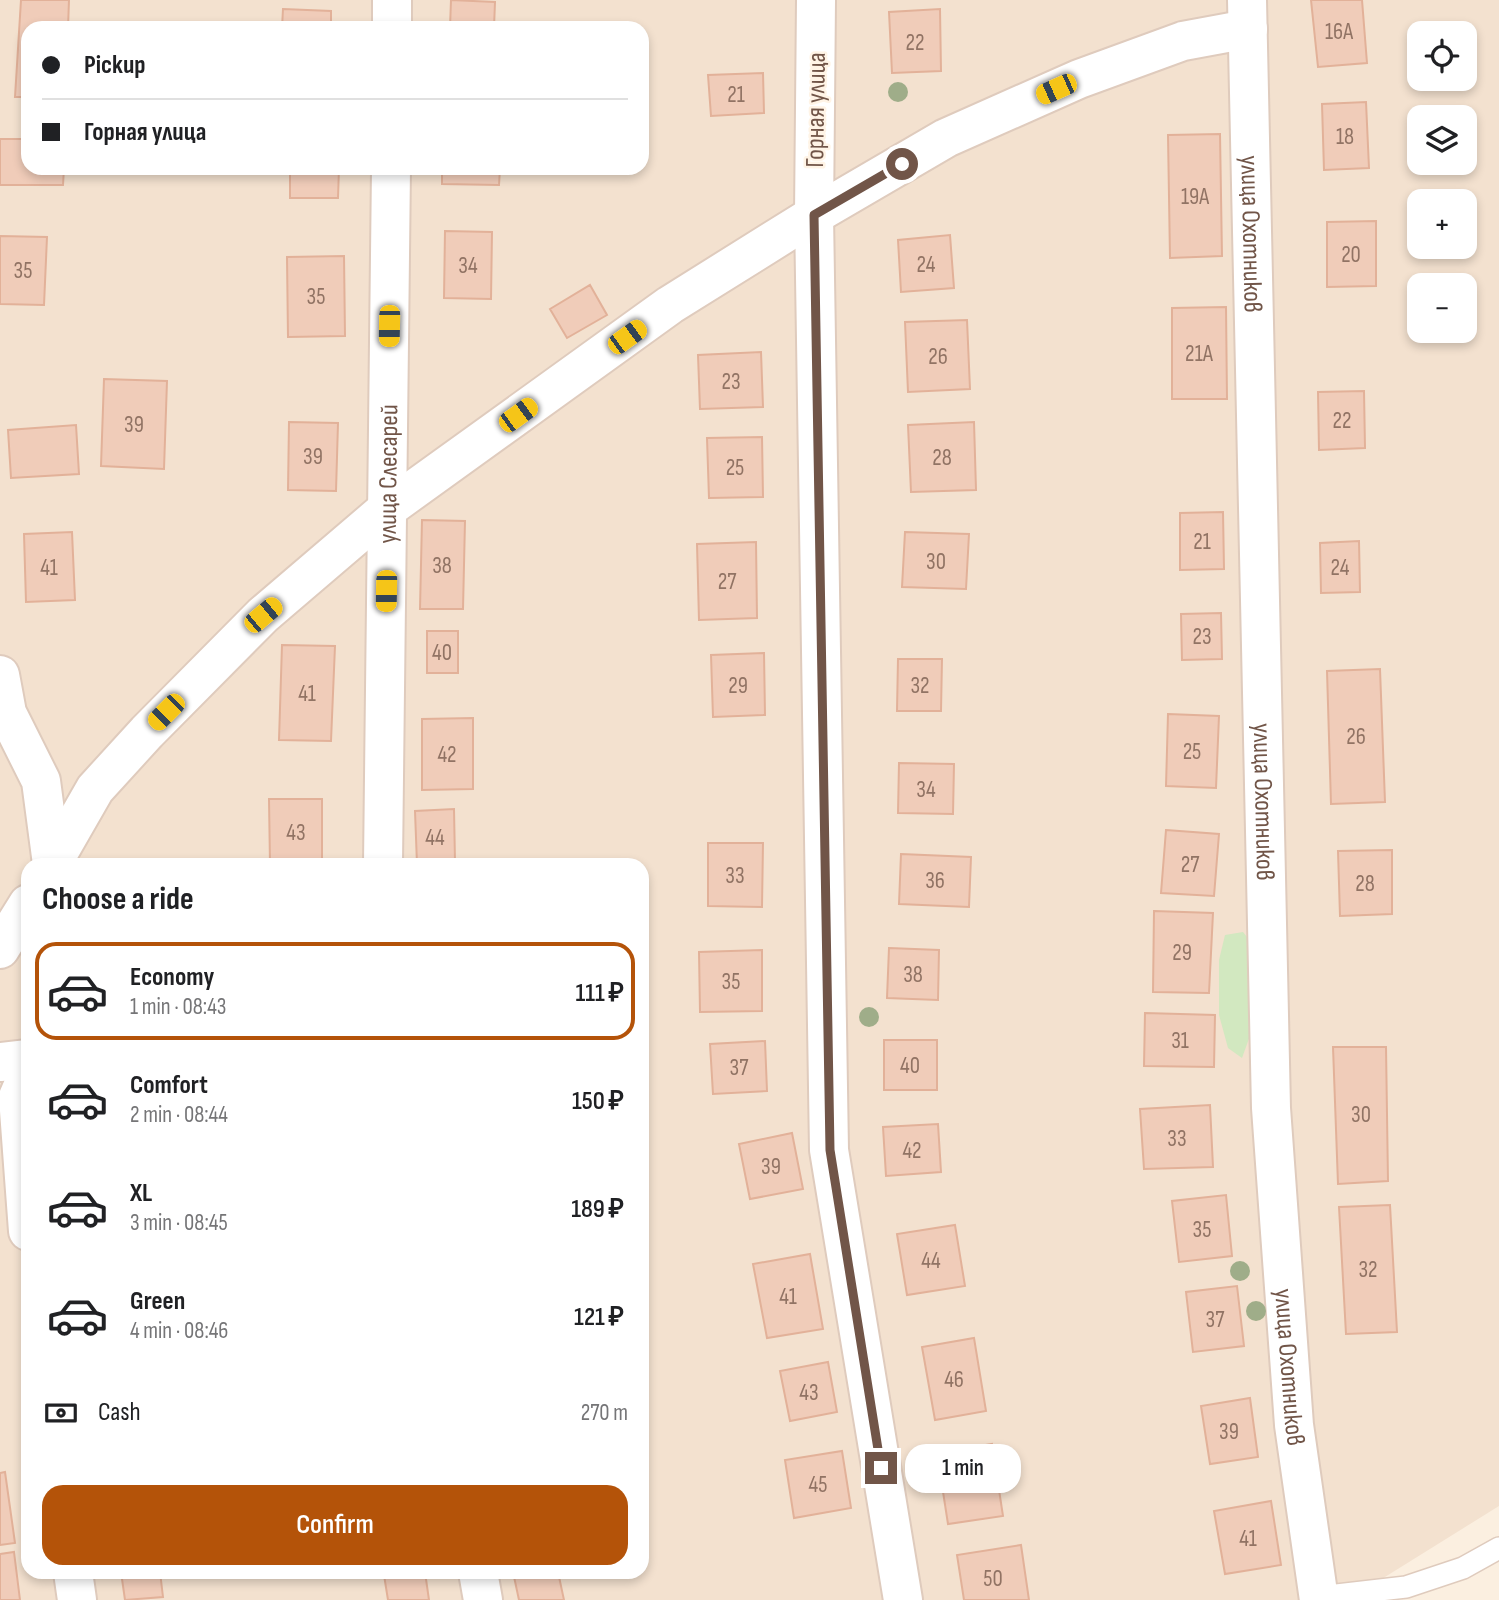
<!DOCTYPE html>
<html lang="en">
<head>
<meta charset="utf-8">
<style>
	:root { --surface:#fff; --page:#f6f6f6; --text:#202124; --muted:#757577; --line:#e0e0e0; --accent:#b45309 }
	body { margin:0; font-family:"Sofia Sans Condensed",sans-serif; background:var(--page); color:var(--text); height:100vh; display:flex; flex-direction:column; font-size:26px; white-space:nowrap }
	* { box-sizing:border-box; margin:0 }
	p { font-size:23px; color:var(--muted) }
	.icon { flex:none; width:38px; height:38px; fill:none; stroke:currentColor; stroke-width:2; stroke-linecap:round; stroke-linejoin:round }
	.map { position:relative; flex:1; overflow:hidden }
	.details { position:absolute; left:21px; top:858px; width:628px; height:721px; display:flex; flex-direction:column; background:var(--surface); border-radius:21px; box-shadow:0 4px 10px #0003 }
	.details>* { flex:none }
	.banner { position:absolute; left:21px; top:21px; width:628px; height:154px; border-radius:21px; box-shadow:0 4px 10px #0003; display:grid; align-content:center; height:154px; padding:0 21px; background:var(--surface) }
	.tools { position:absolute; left:1407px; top:21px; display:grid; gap:14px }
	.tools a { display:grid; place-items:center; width:70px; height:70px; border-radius:14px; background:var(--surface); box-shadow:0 4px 10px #0003; font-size:35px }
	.end { position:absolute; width:32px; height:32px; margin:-16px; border:9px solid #715548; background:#fff; box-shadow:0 0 0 4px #fff }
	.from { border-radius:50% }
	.bubble { position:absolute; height:49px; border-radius:21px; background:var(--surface); box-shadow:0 4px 10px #0003; font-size:23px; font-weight:600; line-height:49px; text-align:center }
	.car { position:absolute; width:21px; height:42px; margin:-21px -10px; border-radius:9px; box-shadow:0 0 5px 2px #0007; background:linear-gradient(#f5c518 24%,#345 0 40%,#f5c518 0 76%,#345 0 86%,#f5c518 0) }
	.banner b { display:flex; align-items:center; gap:24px; height:66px; font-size:26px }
	.banner b+b { border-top:2px solid var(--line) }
	.banner i { width:18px; height:18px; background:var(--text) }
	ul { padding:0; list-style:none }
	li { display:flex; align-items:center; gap:21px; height:98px; margin:0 14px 10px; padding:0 7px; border:4px solid transparent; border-radius:21px }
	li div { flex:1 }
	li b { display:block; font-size:26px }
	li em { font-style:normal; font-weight:600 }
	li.on { border-color:var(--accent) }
	li>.icon { width:63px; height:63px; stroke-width:1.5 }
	h2 { padding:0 21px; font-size:32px; line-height:84px }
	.pay { display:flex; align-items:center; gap:18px; height:77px; padding:0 21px; font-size:26px }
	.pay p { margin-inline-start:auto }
	.action { display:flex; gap:14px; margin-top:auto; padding:14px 21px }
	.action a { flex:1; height:80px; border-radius:21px; background:var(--accent); color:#fff; font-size:28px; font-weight:600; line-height:80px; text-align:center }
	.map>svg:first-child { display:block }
	.residential { fill:#f3e1cf; fill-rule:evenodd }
	.green { fill:#d2e8c0 }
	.building { fill:#f0ccb9; stroke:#e2b199; stroke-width:2 }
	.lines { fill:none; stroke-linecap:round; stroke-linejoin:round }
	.lane-casing { stroke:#dfcbbd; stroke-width:24 }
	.street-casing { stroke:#dfcbbd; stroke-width:42 }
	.lane { stroke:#fff; stroke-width:21 }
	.street { stroke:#fff; stroke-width:38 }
	.tree { fill:#9fad89 }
	.route { stroke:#715548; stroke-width:9 }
	.labels { text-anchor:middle; stroke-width:5; stroke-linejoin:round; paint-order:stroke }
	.number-label { font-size:23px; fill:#917364 }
	.street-label { font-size:26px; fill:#715548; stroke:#fff4e6 }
</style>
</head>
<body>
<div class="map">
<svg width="1499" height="1600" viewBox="0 0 1499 1600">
	<rect width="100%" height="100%" fill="#fbefe0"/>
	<!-- residential -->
	<path class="residential" d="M0,0H1499V1506L1348,1600H0ZM28,28H642V168H28ZM1419,33H1465V79H1419ZM1419,117H1465V163H1419ZM1419,201H1465V247H1419ZM1419,285H1465V331H1419ZM28,864H642V1572H28Z"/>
	<!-- green -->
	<path class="green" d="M1243,932L1255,947V1022L1242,1058L1228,1048L1219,1015V960L1225,935Z"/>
	<!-- building -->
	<path class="building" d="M21,0H69L68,28H28V97H15Z
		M451,0L495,2L494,28H450Z
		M1311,0H1362L1367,63L1318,67Z
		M283,9L331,11V28H282Z
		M940,9L941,71L892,73L889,12Z
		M763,73L764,113L711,116L708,75Z
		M1366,102L1369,168L1324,170L1322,104Z
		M1220,134L1222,256L1170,258L1168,135Z
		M0,139H28V168H64L63,185H0Z
		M290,168H339L338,198H290Z
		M442,168H500L499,185L442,184Z
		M1376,221V286L1327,287V222Z
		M445,231L492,232L491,299L444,298Z
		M950,235L954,288L901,292L898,240Z
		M0,236L47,237L44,305L0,304Z
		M344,256L345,336L288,337L287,257Z
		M590,285L607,315L567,338L550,309Z
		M1226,307L1227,399H1172V308Z
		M967,320L970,389L908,392L905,322Z
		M761,352L763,407L700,409L698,355Z
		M104,379L167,381L164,469L101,466Z
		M1364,391L1365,448L1319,450L1318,392Z
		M289,422L338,423L336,491L288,490Z
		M974,422L976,490L911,492L908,425Z
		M76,425L79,474L11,478L8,430Z
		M762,437L763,497L709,498L707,438Z
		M1223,512L1224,569L1180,570V513Z
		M422,520L465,521L463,609H420Z
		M72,532L75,600L26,602L24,534Z
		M905,532L969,534L966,589L902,587Z
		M1359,541L1360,592L1321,593L1320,543Z
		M756,542L757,618L699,620L697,544Z
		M1221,613L1222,659L1182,660L1181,614Z
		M427,631H458V673H427Z
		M282,645L335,646L331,741L279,740Z
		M764,653L765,715L713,717L711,655Z
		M898,659H942L941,711H897Z
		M1380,669L1385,802L1331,804L1327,671Z
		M1168,714L1219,716L1216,788L1166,786Z
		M473,718V789L422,790V719Z
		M899,763L954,764L953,814L898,813Z
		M269,799H322V864H270Z
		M454,809L455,862L417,864L415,811Z
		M1166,830L1219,834L1214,896L1161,893Z
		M708,843H763L762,907L708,906Z
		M1392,850V914L1340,916L1338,851Z
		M901,854L971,857L969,907L899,904Z
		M1154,911L1213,913L1209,993L1153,992Z
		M889,948L939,950L938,1000L887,998Z
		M762,950V1011L700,1012L699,952Z
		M1145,1013L1215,1015L1214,1067L1144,1066Z
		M884,1040H937V1090H884Z
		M765,1041L767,1091L713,1094L710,1044Z
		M1333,1047H1386L1388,1181L1338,1184Z
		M1210,1105L1213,1167L1144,1169L1140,1109Z
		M938,1124L941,1172L886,1176L883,1127Z
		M792,1133L803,1189L750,1199L739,1144Z
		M1226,1195L1232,1256L1179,1262L1172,1201Z
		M1390,1205L1397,1332L1346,1334L1339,1207Z
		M955,1225L965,1286L907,1295L897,1234Z
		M810,1254L823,1329L767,1338L753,1264Z
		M1237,1286L1244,1346L1193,1352L1186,1292Z
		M974,1338L986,1411L935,1420L922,1347Z
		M828,1362L837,1412L790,1421L780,1371Z
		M1250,1398L1258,1457L1210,1464L1201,1406Z
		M992,1444L1003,1516L948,1524L937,1453Z
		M842,1451L851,1508L794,1518L785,1460Z
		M5,1472L15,1543L0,1545V1473Z
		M1271,1501L1281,1565L1225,1574L1214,1511Z
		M1021,1545L1029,1600H964L957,1555Z
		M14,1552L20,1600H0V1554Z
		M121,1572H160L163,1597L125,1600Z
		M404,1572H425L429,1600H388L384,1575Z
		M513,1572H558L564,1600H519Z"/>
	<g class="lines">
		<defs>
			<path id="lane" d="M1319,1597L1406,1587L1463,1568L1499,1548"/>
			<g id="street">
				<path d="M816,0L814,215L829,1150L903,1600"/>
				<path id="s1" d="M1247,0L1271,1108L1294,1425L1319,1600"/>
				<path d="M392,28V0"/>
				<path d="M0,675L7,713L41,781L52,864"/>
				<path d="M52,864L95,789L147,732L263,615L387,509L670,305L814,215L946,138L1079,79L1183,41L1248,29"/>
				<path id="s2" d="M383,864L391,168"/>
				<path d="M0,949L28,904"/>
				<path d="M0,1062L28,1059"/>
				<path d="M28,1074L18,1097L28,1231"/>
				<path d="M73,1572L77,1600"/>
				<path d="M478,1572L483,1600"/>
			</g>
		</defs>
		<!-- lane casing -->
		<use href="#lane" class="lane-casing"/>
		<!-- street casing -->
		<use href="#street" class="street-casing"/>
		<!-- lane -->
		<use href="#lane" class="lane"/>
		<!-- street -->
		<use href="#street" class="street"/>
	</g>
	<!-- trees -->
	<g class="tree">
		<circle cx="898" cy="92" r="10"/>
		<circle cx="869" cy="1017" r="10"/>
		<circle cx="1240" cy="1271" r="10"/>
		<circle cx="1256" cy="1311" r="10"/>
	</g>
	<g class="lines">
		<!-- route -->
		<path class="route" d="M881,1468L830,1150L814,215L902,164"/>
	</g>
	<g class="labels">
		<!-- number labels -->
		<g class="number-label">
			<text x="1339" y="39">16А</text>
			<text x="915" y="50">22</text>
			<text x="736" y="102">21</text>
			<text x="1345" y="144">18</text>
			<text x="1195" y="204">19А</text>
			<text x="1351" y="262">20</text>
			<text x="926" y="272">24</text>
			<text x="468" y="273">34</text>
			<text x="23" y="278">35</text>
			<text x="316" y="304">35</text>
			<text x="1199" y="361">21А</text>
			<text x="938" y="364">26</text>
			<text x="731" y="389">23</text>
			<text x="1342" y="428">22</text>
			<text x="134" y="432">39</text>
			<text x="313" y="464">39</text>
			<text x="942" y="465">28</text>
			<text x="735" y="475">25</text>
			<text x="1202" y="549">21</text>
			<text x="936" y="569">30</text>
			<text x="442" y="573">38</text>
			<text x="49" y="575">41</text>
			<text x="1340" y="575">24</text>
			<text x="727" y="589">27</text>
			<text x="1202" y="644">23</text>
			<text x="442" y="660">40</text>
			<text x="738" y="693">29</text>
			<text x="920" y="693">32</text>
			<text x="307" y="701">41</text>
			<text x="1356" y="744">26</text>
			<text x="1192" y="759">25</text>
			<text x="447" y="762">42</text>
			<text x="926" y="797">34</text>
			<text x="296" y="840">43</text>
			<text x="435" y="845">44</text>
			<text x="1190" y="872">27</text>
			<text x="735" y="883">33</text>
			<text x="935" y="888">36</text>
			<text x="1365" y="891">28</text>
			<text x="1182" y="960">29</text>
			<text x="913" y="982">38</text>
			<text x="731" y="989">35</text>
			<text x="1180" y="1048">31</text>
			<text x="910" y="1073">40</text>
			<text x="739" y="1075">37</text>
			<text x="1361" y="1122">30</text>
			<text x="1177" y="1146">33</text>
			<text x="912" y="1158">42</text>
			<text x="771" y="1174">39</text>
			<text x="1202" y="1237">35</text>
			<text x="931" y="1268">44</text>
			<text x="1368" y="1277">32</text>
			<text x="788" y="1304">41</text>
			<text x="1215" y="1327">37</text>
			<text x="954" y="1387">46</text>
			<text x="809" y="1400">43</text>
			<text x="1229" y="1439">39</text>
			<text x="818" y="1492">45</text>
			<text x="1248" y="1546">41</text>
			<text x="993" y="1586">50</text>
		</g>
		<!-- street labels -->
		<g class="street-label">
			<text transform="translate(815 110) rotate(-89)" y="9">Горная улица</text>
			<text dy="9" stroke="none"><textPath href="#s1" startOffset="234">улица Охотников</textPath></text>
			<text dy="9" stroke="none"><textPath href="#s2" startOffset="390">улица Слесарей</textPath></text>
			<text dy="9" stroke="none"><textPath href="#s1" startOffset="802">улица Охотников</textPath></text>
			<text dy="9" stroke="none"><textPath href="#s1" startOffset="1368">улица Охотников</textPath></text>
		</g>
	</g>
</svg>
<div class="tools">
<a><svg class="icon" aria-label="locate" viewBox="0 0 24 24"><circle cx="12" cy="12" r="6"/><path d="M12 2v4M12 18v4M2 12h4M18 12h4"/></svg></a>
<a><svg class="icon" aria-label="layers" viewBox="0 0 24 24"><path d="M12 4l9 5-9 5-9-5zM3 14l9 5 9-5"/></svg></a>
<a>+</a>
<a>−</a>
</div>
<i class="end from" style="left:902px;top:164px"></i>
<i class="end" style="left:881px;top:1468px"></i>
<div class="bubble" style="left:905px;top:1444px;width:116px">1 min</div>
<i class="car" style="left:1056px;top:89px;rotate:246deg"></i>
<i class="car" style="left:389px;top:326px;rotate:181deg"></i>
<i class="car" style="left:627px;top:337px;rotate:54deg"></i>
<i class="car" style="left:518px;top:415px;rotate:54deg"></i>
<i class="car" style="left:386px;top:591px;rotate:181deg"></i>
<i class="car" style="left:263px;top:615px;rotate:50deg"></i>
<i class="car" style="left:166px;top:712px;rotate:225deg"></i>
<div class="banner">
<b><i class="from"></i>Pickup</b>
<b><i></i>Горная улица</b>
</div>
<section class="details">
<h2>Choose a ride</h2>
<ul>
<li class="on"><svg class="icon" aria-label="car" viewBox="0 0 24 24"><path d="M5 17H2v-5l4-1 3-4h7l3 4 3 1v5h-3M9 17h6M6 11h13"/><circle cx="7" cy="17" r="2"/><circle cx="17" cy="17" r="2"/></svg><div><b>Economy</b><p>1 min · 08:43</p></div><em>111 ₽</em></li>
<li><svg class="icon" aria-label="car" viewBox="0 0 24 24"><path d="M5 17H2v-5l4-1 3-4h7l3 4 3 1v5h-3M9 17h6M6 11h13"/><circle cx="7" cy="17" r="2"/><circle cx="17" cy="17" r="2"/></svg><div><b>Comfort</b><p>2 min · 08:44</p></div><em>150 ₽</em></li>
<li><svg class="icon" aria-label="car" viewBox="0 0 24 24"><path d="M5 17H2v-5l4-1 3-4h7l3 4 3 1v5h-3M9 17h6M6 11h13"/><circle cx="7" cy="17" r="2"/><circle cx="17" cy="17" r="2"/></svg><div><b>XL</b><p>3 min · 08:45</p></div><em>189 ₽</em></li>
<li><svg class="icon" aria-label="car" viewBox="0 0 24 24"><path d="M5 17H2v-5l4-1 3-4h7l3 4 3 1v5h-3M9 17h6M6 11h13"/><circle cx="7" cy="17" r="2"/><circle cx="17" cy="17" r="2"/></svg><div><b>Green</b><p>4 min · 08:46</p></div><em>121 ₽</em></li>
</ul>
<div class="pay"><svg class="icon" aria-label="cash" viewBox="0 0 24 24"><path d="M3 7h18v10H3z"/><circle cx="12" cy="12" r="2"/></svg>Cash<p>270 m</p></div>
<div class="action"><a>Confirm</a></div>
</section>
</div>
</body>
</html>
